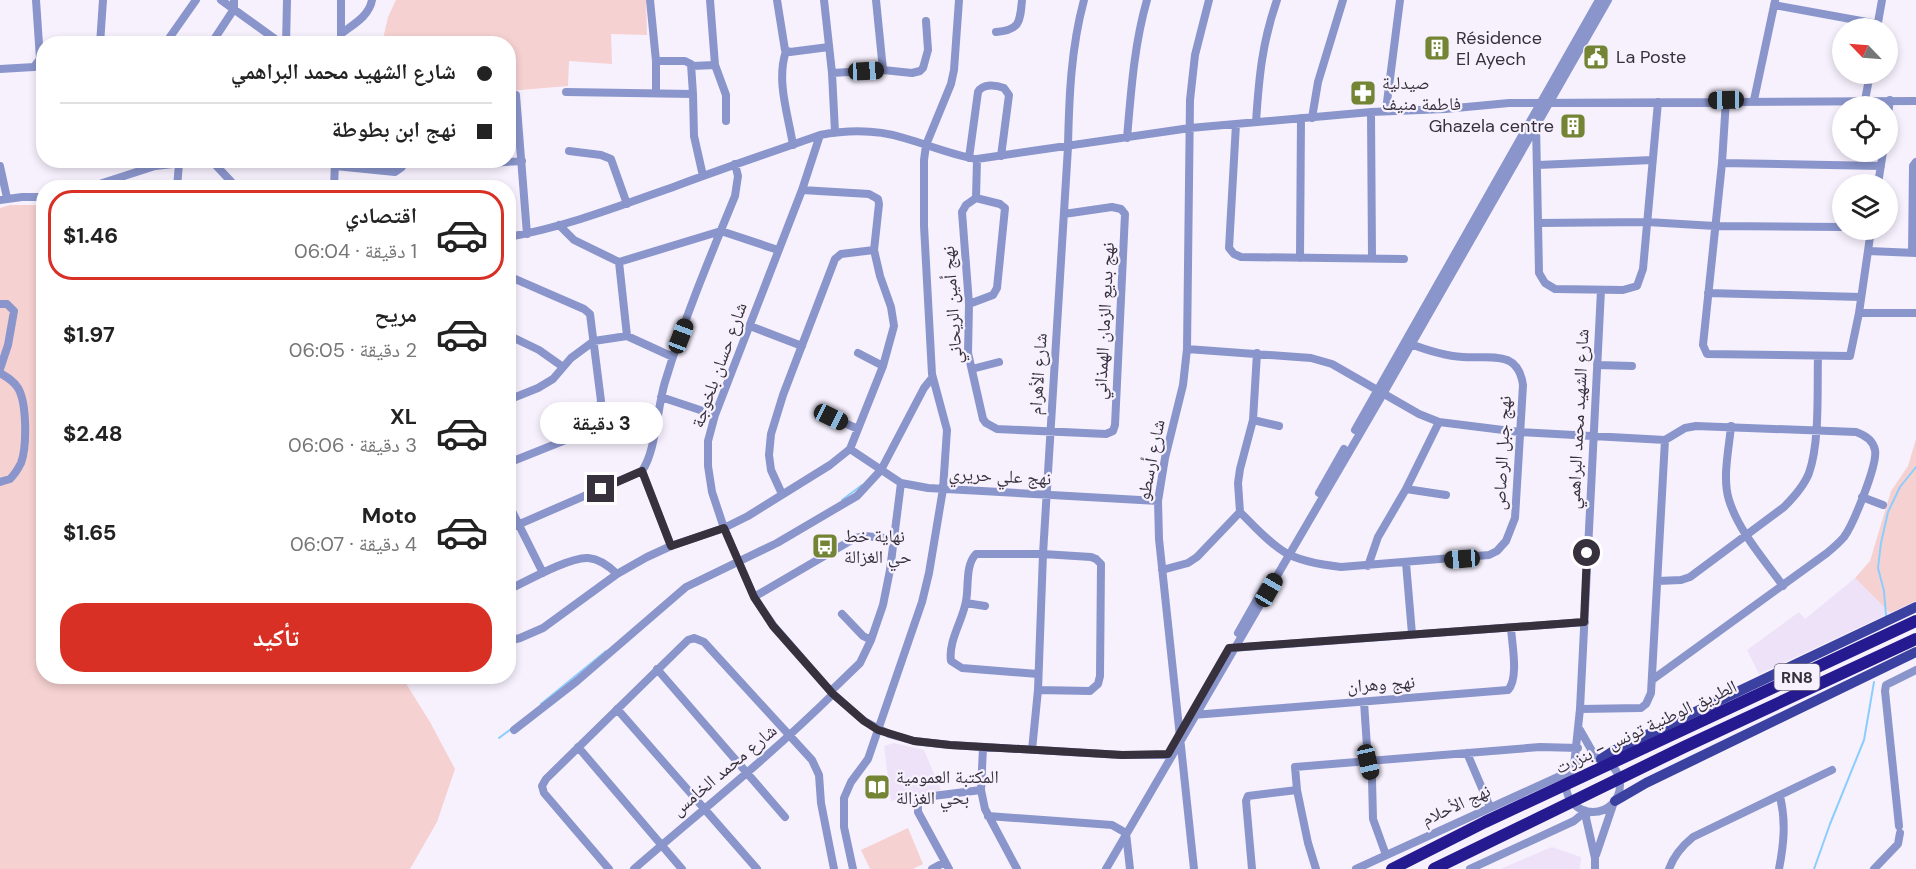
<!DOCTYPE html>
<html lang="ar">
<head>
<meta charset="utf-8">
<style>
	:root { --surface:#fff; --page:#f6f6f6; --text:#222; --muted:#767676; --line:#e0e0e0; --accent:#d93025 }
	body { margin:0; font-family:"DM Sans","Noto Naskh Arabic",sans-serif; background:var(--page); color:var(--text); direction:rtl; height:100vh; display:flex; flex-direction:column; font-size:22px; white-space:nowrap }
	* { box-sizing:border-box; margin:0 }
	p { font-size:20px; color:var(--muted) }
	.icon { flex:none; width:33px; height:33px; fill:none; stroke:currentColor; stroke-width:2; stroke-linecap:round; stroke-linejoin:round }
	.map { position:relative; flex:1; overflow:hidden; direction:ltr }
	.panel { position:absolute; left:36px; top:180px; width:480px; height:504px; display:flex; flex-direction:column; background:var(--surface); border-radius:24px; box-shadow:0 3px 9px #0003; direction:rtl }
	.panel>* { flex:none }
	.hud { position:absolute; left:36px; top:36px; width:480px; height:132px; border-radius:24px; box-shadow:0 3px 9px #0003; direction:rtl; display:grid; align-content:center; height:132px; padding:0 24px; background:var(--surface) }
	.needle { width:39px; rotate:295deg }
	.controls { position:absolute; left:1832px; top:18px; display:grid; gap:12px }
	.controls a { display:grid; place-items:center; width:66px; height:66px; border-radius:50%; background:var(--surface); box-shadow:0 3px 9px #0003; font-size:30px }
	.end { position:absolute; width:27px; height:27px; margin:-14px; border:8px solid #37303d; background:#fff; box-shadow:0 0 0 3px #fff }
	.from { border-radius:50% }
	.bubble { position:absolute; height:42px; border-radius:21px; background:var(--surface); box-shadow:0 3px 9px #0003; font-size:20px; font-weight:700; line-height:42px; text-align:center; direction:rtl }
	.car { position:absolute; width:18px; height:36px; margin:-18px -9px; border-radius:8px; box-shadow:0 0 4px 2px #0007; background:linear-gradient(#222 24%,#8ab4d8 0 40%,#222 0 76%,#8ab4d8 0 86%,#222 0) }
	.hud b { display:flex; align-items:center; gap:21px; height:57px; font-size:22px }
	.hud b+b { border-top:2px solid var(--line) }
	.hud i { width:15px; height:15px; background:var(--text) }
	ul { padding:10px 0 0; list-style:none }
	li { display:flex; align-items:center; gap:18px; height:90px; margin:0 12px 9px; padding:0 12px; border:3px solid transparent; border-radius:24px }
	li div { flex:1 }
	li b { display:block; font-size:22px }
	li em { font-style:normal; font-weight:700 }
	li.selected { border-color:var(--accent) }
	li>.icon { width:54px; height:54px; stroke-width:1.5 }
	.button { display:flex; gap:12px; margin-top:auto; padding:12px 24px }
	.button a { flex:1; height:69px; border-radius:24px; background:var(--accent); color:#fff; font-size:24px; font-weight:700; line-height:69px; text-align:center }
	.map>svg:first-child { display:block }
	.built { fill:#eee2f9 }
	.green { fill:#f6d1d1 }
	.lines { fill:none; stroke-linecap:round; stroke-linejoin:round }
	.stream { stroke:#8bcdfd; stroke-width:2 }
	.minor { stroke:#8a95cb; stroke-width:8 }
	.major { stroke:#3b41a1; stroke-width:10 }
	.highway { stroke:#261a90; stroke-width:12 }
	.route { stroke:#37303d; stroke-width:8 }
	.labels { text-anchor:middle; stroke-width:4.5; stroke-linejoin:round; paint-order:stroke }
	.shield { fill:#f7f1fe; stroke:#716a77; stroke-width:1.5 }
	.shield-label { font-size:16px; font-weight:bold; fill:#37303d }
	.poi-label { font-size:18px; fill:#37303d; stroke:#f7f1fe; text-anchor:start }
	.street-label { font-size:18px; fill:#37303d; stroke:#f7f1fe }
</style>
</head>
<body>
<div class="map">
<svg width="1916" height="869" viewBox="0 0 1916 869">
	<rect width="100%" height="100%" fill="#f7f1fe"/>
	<!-- built -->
	<path class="built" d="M1855,578L1890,613L1759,674L1747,650L1799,612L1805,619Z
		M894,743L924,750L941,790L891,801L884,746Z
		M1552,847L1581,857L1580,869H1500Z"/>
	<!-- green -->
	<path class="green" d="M396,0H646L647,35L611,34L612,64L569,61L568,86L509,91L508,44L382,43L388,17Z
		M10,205H43L44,676L402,677L430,722L455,769L437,822L410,869H0V208Z
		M1916,439V601L1890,613L1855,578L1870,561L1891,491L1908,466Z
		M908,828L923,864L913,869H870L861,850Z"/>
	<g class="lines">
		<!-- stream -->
		<path class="stream" d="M842,500L862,485
			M1886,615L1884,591L1878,568L1881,543L1888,512L1900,487L1916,467
			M541,704L606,651
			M499,738L511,729
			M1814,869L1830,824L1864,740L1874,682"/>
		<!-- minor -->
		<path class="minor" d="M221,0L282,44
			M650,0L656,61V93
			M777,0L785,50L790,52L829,47
			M824,0L832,73L835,132
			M876,0L883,70
			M1774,5L1878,24
			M1877,28L1882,0
			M996,32C1020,30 1020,22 1022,0
			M342,33C354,24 369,16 372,0
			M100,44L103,0
			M165,44L196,0
			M211,44L234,9V0
			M286,44L287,0
			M341,44V0
			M786,51C776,81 788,114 793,145
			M656,61H685L691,64L693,94
			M715,65L726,95V121
			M692,66L715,65L710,0
			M0,69L34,67L40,59L36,0
			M832,73L883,70L912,73L920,71L923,68L928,50L926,21
			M566,92L693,94L694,136L703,176
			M516,95L527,234
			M1726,100L1722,163L1703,345L1707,354L1850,356L1859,313L1871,230
			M1754,100L1775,1
			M1865,100L1870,74
			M1386,110L1400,0
			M1371,112L1372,258
			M1312,118L1318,82L1343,0
			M1887,121L1890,100
			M1256,122C1259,77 1262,43 1277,0
			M1236,124L1229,248L1234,254L1241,257L1404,259
			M1536,124L1539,273L1545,283L1555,289L1623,290L1637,286L1643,269L1658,102
			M820,135L802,190L715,415L708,441V466L712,492L724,528L754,597L773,625L833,694L864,721L889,734L914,741L950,745L1122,755H1172
			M1127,138C1131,92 1134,45 1147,0
			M569,151L601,155L611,159L627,204
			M969,158L978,92C983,83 996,85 1004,88L1009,95L1001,156
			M977,159L976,198L966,205L962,212L969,304L968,353L983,419L986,423L997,429L1106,434L1113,431L1115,425L1125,214L1121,209L1112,207L1064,214
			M211,160L237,188
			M465,160L472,164L522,161
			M1722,163L1881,166
			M1538,165L1652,160
			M0,166L7,198
			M335,166L395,172L402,167V160
			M1878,184L1883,152
			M87,188L155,166L209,160
			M177,188L179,163
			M334,188L335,161
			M0,200L22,197H44
			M1538,223L1647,222L1715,226L1842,227
			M559,225L574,240L619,262L721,231L778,250
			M508,237C566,227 622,205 676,186C724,168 772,152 820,135C847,130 878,130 904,138C929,145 952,155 977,159L1190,128L1371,112L1445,109L1509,103L1916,101
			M1868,251L1916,253
			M1912,253L1913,166L1916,162
			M1300,258L1301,118
			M619,262L627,336
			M508,276L584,309L590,314L601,401L597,418L583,433L508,463
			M1708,293L1861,297
			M0,304H7L14,311L8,345L0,369
			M969,304L993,295L997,288L1005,208L1000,204L976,198
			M1859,313H1916
			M750,326L802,346
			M508,335L539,350L563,367
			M1187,349L1311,358L1332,364L1419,414L1439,422L1519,432L1665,440L1685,428L1696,426L1856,432C1865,435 1873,440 1875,450C1878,464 1853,525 1844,537C1839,543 1833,548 1827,553L1652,680
			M858,353L883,366
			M1257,353L1253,420L1240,469L1238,483L1240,512C1254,526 1269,543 1286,553C1302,562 1323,565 1341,567L1489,555L1497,551L1506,541L1515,518L1523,385C1518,349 1490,359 1463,357C1444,356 1426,350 1408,343
			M1597,365L1632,366
			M972,369L999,362
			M0,373C7,377 14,381 18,388C27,403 27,447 21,463C18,469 15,474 10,479L0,482
			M661,397L715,415
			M508,400L538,388L553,379L571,358L594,341L627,336L673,357
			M831,417L858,429
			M1253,420L1279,426
			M1731,426C1729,449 1722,478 1729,500C1739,532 1764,559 1783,586
			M1355,430L1599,0
			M850,449L901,483L928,488L1158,501
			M1406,489L1446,495
			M1319,493L1344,449
			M782,494L771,470L769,455L771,434L783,395L835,259L841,254L874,250
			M1862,497L1883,505
			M508,503L543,573
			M508,529L642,471
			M671,546L642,471C656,451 657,408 665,382C684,319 710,257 735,196L738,176L735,164
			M1406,563L1412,634
			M1368,566L1378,537L1406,489L1439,422
			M1162,570L1188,563L1197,557L1240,512
			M1658,581L1681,580L1690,577L1784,507C1794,497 1804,486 1809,473C1820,442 1817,390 1818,356
			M508,590C527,581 569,557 588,558C600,559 609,566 617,574
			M754,597L855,538L865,536L895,539
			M966,603L985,606
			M842,614L863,636L871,640
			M1238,633L1264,587
			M508,641L520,638L543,628L617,574L647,557L671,546L724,528L748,516L830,465L850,449L883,366L894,326L891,307L880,276L874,250L879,204L878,199L869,194L802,190
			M1232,648L1585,622
			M657,669L785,817
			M1038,674L962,668L951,661C948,641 963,620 966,601C969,587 965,565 976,554H1043L1091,557L1096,559L1101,564L1100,676L1098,684L1090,691L1038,690
			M831,691L860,663L871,640L883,605L890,570L901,483
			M1364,702L1368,762L1372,779L1373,819L1386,855
			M617,709L757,869
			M1580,709L1641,708L1646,704L1651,693L1665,440
			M1193,715L1508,690C1519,678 1512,645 1511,628
			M514,730L577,681L686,587L777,543L857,496L881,470L924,388L932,378
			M1580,730L1596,758
			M578,747L682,869
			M983,748L981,790L985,809L1017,869
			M1032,750L1038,690L1043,554L1068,147C1069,97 1071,48 1084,0
			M1467,753L1490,807
			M1566 785a27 27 0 1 1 54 0a27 27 0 1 1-54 0Z
			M1574,766L1580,709L1601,290
			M1587,812L1586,818L1595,858V869
			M988,816L1112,825L1126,833L1130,869
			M1899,826L1885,691L1886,685L1916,670
			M1596,855L1613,805
			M609,869L544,793L542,786L546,779L688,640L694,638L704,642L812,760L819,775L821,803L834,869
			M634,869C701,811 770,756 833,694
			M853,869L844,827V798L851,782L868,759L922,602L929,573L943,489L947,430L932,374L924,226V160L926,145L951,84L954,70L959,0
			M932,869L945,862
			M949,869L918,812V802L925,797L981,790
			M1106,869L1383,394L1608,0
			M1194,869L1159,539L1158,501L1165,458L1183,385L1187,349L1190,100L1195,55L1209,0
			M1252,869L1246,801L1248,796L1297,790
			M1316,869L1308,843L1297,790L1295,767L1540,747L1578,748
			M1356,869L1571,771
			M1470,869L1574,821L1586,811
			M1669,869C1674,855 1682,846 1693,837L1832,770
			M1779,869C1784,843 1786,822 1780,796
			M1874,869L1898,844L1900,833"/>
		<!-- major -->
		<path class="major" d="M1601,759L1615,750L1916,607
			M1615,801L1646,783L1916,652"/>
		<!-- highway -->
		<path class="highway" d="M1392,869L1485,822L1916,621
			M1434,869L1684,747L1916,639"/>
	</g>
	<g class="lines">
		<!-- route -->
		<path class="route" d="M601,489L642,471L671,546L724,528L754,597L773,626L833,694L864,721L878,730L914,741L950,745L1122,755L1168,754L1229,648L1584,622L1587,553"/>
	</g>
	<!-- icons -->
	<defs>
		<symbol id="building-square" viewBox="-11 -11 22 22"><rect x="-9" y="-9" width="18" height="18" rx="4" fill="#738434" stroke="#f7f1fe"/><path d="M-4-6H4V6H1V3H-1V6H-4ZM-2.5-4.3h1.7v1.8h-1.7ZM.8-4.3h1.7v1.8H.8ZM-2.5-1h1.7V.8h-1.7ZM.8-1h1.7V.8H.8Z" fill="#fff"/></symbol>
		<symbol id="civic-square" viewBox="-11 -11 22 22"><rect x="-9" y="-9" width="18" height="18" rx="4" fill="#738434" stroke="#f7f1fe"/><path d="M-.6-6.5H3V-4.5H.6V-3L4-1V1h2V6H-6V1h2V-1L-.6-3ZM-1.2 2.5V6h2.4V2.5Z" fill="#fff"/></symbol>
		<symbol id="pharmacy-square" viewBox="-11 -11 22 22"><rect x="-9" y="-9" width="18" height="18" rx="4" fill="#738434" stroke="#f7f1fe"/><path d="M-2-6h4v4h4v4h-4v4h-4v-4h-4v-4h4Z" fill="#fff"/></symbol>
		<symbol id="bus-square" viewBox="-11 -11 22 22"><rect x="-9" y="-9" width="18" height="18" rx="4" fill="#738434" stroke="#f7f1fe"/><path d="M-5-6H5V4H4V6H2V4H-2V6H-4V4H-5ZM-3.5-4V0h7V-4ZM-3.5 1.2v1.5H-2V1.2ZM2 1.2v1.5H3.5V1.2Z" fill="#fff"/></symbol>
		<symbol id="library-square" viewBox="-11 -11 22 22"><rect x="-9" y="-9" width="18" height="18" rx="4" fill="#738434" stroke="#f7f1fe"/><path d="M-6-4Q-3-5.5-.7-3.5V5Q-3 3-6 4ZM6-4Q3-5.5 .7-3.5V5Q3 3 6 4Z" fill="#fff"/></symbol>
	</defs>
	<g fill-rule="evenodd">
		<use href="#building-square" x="1422" y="33" width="30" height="30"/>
		<use href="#civic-square" x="1581" y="42" width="30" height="30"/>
		<use href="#pharmacy-square" x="1348" y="78" width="30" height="30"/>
		<use href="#building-square" x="1558" y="111" width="30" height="30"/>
		<use href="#bus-square" x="810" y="531" width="30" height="30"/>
		<use href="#library-square" x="862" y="772" width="30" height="30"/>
	</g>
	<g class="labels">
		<!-- shield labels -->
		<rect class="shield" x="1774.5" y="664" width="45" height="26" rx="4.5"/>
		<g class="shield-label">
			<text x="1797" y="683">RN8</text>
		</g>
		<!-- poi labels -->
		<g class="poi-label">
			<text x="1456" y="44">Résidence<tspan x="1456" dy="21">El Ayech</tspan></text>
			<text x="1616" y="63">La Poste</text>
			<text x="1382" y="89">صيدلية<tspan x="1382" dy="21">فاطمة منيف</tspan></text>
			<text x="1554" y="132" text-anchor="end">Ghazela centre</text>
			<text x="844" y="542">نهاية خط<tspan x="844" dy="21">حي الغزالة</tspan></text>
			<text x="896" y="783">المكتبة العمومية<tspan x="896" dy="21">بحي الغزالة</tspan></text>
		</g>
		<!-- street labels -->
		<g class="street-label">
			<text transform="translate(952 305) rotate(-94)" y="6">نهج أمين الريحاني</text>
			<text transform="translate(1104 321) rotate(-87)" y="6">نهج بديع الزمان الهمذاني</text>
			<text transform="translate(719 365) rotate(-70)" y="6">شارع حسان بلخوجة</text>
			<text transform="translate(1038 374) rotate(-86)" y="6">شارع الأهرام</text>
			<text transform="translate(1578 419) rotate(-87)" y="6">شارع الشهيد محمد البراهمي</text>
			<text transform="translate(1502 453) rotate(-87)" y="6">نهج جبل الرصاص</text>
			<text transform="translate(1151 460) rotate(-79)" y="6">شارع أرسطو</text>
			<text transform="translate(1000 476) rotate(3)" y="6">نهج علي حريري</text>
			<text transform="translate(1381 684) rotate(-4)" y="6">نهج وهران</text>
			<text transform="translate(1646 727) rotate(-25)" y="6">الطريق الوطنية تونس - بنزرت</text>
			<text transform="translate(724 770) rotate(-40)" y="6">شارع محمد الخامس</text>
			<text transform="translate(1456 805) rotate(-25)" y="6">نهج الأحلام</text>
		</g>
	</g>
</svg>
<div class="controls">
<a><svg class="needle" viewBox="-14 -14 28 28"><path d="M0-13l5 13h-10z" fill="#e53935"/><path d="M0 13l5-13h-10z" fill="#767676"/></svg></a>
<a><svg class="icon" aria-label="locate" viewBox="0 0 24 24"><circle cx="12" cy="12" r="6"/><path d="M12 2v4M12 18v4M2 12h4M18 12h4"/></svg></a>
<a><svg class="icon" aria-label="layers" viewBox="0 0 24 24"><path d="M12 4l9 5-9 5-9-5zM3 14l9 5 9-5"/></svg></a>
</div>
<i class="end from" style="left:1587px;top:553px"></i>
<i class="end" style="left:601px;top:489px"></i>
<div class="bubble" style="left:540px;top:402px;width:123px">3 دقيقة</div>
<i class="car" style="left:866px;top:71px;rotate:87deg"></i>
<i class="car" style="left:1726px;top:100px;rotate:269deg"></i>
<i class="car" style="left:681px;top:336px;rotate:21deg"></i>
<i class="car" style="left:831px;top:417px;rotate:116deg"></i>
<i class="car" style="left:1462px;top:559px;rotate:266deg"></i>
<i class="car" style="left:1269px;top:590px;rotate:30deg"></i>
<i class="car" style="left:1368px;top:762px;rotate:167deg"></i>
<div class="hud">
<b><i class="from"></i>شارع الشهيد محمد البراهمي</b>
<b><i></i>نهج ابن بطوطة</b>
</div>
<section class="panel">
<ul>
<li class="selected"><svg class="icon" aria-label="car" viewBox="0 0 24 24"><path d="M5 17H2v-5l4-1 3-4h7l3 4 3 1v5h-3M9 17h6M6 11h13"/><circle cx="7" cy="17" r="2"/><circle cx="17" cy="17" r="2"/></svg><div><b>اقتصادي</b><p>1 دقيقة · 06:04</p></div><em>$1.46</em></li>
<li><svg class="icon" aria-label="car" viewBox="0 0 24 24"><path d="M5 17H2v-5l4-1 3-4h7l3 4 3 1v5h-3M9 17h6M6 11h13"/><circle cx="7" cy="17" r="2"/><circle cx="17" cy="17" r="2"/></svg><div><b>مريح</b><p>2 دقيقة · 06:05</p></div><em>$1.97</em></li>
<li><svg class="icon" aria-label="car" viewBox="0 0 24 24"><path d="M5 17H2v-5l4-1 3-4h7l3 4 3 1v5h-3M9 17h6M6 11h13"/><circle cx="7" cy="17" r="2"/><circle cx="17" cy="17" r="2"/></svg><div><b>XL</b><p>3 دقيقة · 06:06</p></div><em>$2.48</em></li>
<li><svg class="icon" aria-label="car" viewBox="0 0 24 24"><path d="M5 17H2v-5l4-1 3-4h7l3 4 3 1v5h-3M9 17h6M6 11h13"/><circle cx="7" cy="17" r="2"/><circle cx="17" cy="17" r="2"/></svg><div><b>Moto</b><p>4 دقيقة · 06:07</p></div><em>$1.65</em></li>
</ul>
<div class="button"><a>تأكيد</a></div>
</section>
</div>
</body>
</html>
